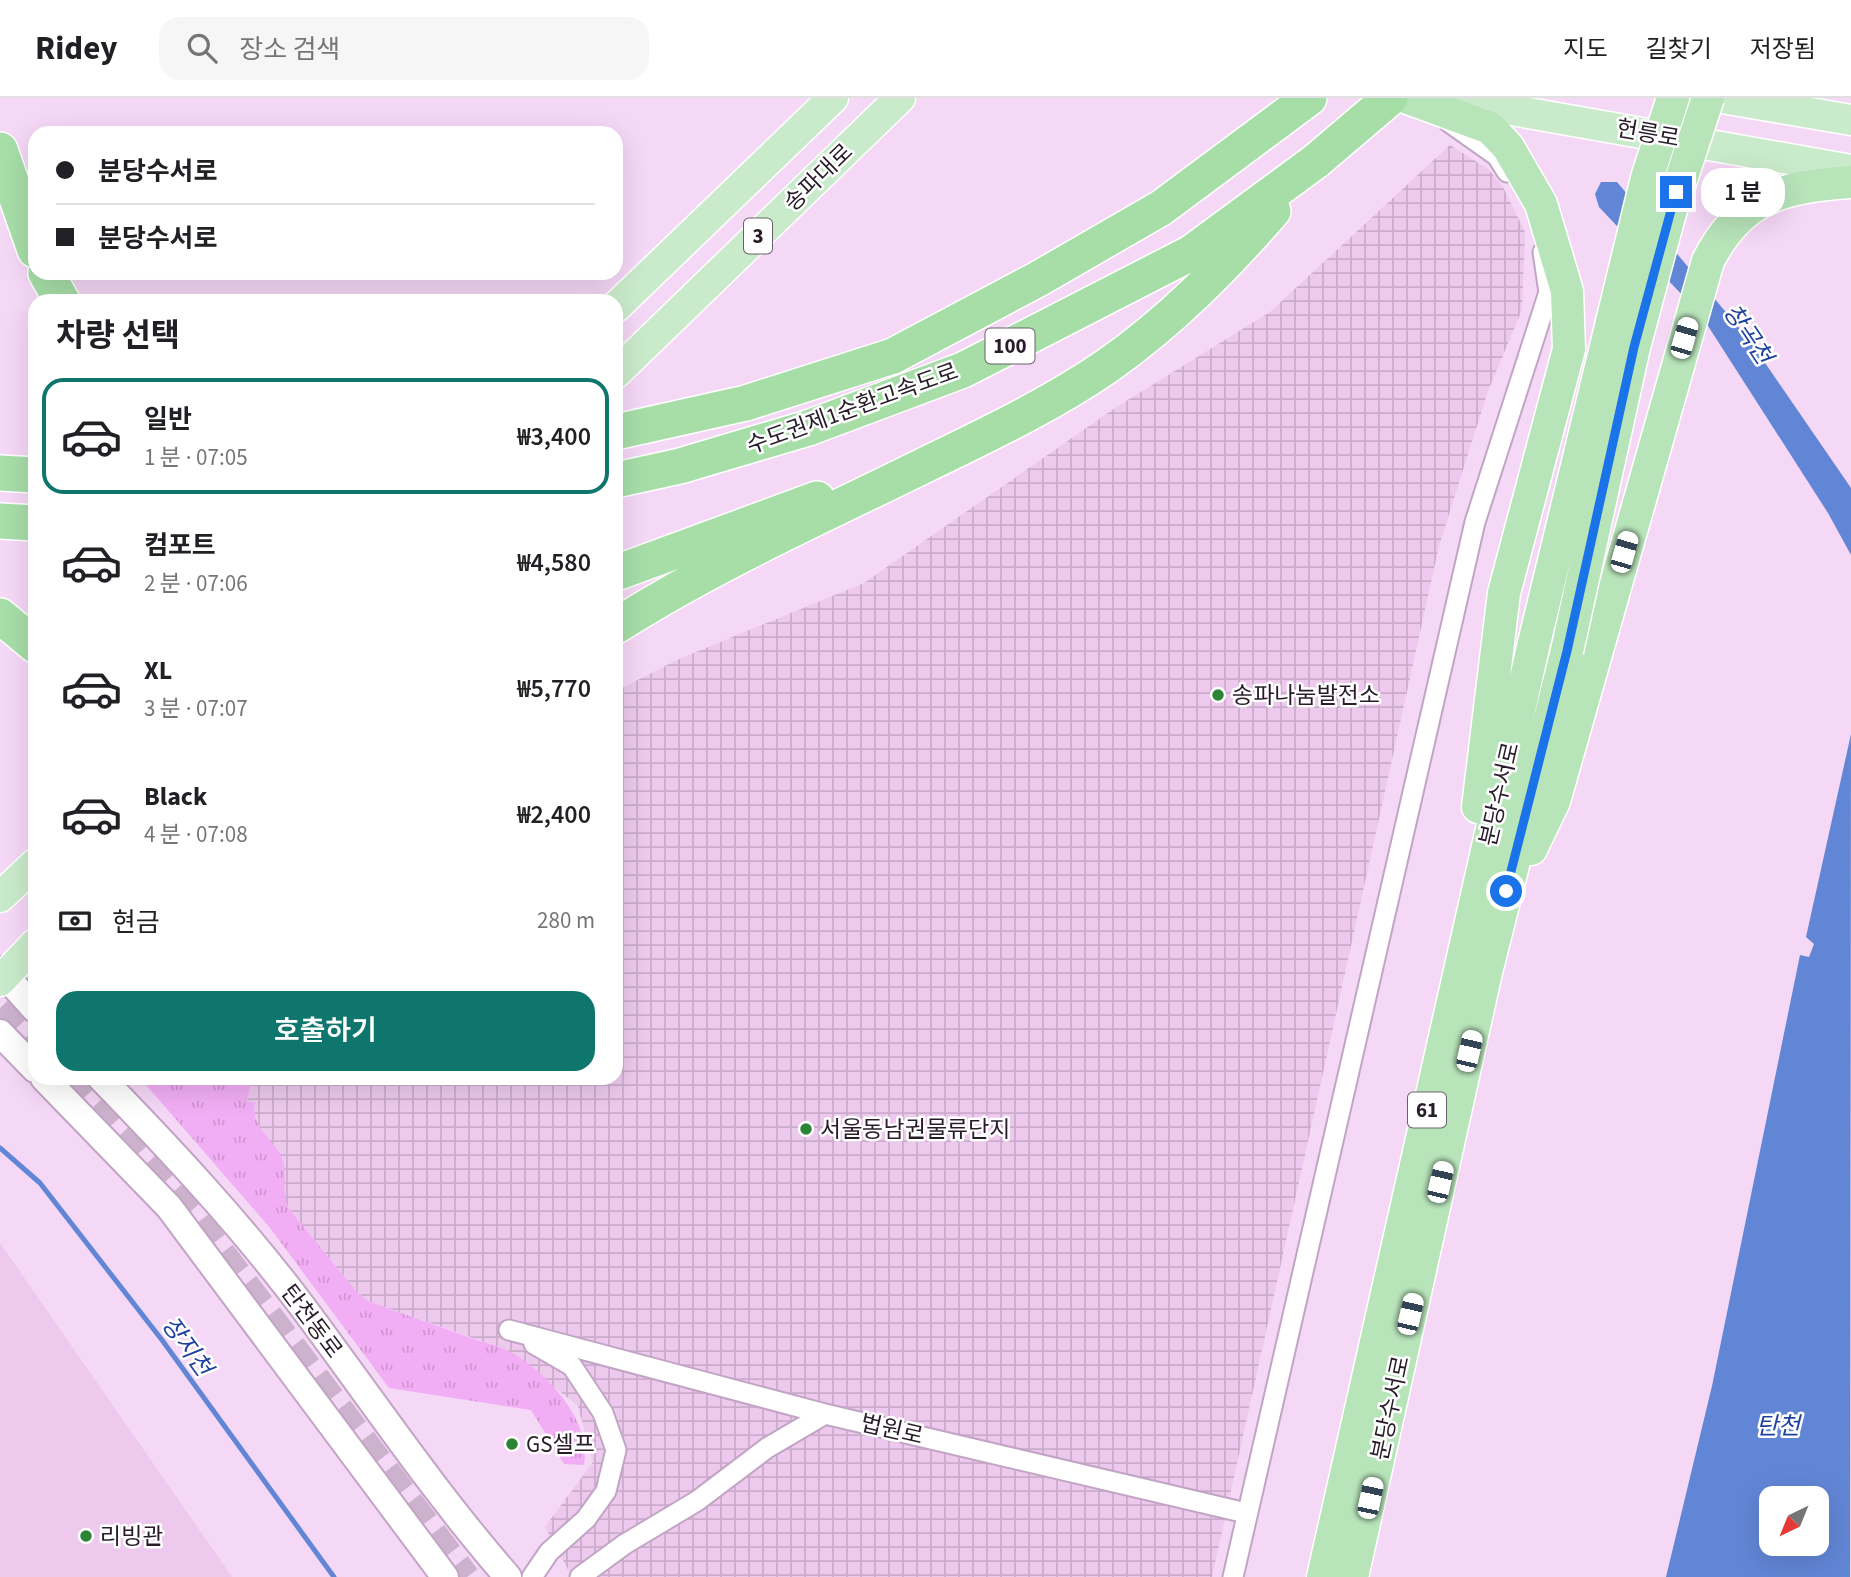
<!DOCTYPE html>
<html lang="ko">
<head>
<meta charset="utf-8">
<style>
	:root { --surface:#fff; --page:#f6f6f6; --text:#202124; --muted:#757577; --line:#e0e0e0; --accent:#0f766e }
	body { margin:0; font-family:"Source Sans 3","Noto Sans KR",sans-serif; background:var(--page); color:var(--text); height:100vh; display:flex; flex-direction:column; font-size:26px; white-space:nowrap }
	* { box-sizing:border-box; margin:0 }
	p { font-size:23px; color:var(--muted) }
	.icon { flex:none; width:38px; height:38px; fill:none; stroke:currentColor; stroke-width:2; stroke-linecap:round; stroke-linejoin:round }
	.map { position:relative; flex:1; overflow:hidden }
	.drawer { position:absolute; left:28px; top:196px; width:595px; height:791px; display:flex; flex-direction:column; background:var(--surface); border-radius:21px; box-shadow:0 7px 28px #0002 }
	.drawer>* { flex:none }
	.banner { position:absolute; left:28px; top:28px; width:595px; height:154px; border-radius:21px; box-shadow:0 7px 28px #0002; display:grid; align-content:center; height:154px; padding:0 28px; background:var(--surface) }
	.needle { width:46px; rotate:223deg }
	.buttons { position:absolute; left:1759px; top:1388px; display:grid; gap:14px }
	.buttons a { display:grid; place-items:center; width:70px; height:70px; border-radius:14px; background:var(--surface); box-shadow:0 7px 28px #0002; font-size:35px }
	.end { position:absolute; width:32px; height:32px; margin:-16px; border:9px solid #1a73e8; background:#fff; box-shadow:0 0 0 4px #fff }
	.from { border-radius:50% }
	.bubble { position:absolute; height:49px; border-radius:21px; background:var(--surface); box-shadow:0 7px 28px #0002; font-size:23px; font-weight:600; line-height:49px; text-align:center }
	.car { position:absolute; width:21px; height:42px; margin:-21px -10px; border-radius:9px; box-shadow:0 0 5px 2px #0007; background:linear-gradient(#fff 24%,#345 0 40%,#fff 0 76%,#345 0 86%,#fff 0) }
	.banner b { display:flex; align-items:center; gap:24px; height:66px; font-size:26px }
	.banner b+b { border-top:2px solid var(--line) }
	.banner i { width:18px; height:18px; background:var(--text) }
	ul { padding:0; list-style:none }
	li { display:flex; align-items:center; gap:21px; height:116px; margin:0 14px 10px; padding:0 14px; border:4px solid transparent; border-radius:21px }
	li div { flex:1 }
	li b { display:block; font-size:26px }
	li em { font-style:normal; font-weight:600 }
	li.current { border-color:var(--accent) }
	li>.icon { width:63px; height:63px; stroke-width:1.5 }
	h2 { padding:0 28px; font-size:32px; line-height:84px }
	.pay { display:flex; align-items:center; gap:18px; height:77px; padding:0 28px; font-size:26px }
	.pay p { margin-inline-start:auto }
	.action { display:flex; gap:14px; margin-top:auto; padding:14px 28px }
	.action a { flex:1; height:80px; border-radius:21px; background:var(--accent); color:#fff; font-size:28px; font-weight:600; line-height:80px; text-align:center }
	header { display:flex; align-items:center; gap:42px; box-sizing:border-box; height:98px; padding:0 35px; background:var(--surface); border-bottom:2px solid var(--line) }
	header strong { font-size:33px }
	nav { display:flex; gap:38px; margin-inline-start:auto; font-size:24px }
	.search { width:490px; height:63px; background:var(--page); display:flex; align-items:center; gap:18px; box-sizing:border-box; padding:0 24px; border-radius:21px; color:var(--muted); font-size:26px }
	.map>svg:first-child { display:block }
	.built { fill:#edc9ee }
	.industrial { fill:url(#industrial-grid) }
	.park { fill:url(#park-tufts) }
	.water { fill:#6286d6; fill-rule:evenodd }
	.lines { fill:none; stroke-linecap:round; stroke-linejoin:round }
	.stream { stroke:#6286d6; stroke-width:5 }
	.secondary-tunnel { stroke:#ccb2cd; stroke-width:26; stroke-dasharray:26 13; stroke-linecap:butt }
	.minor-casing { stroke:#c2a5c4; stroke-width:23 }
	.secondary-casing { stroke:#c2a5c4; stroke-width:30 }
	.primary-casing { stroke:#fff; stroke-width:33 }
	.trunk-casing { stroke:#fff; stroke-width:35 }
	.motorway-casing { stroke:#fff; stroke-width:38 }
	.minor { stroke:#fff; stroke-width:19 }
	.secondary { stroke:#fff; stroke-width:26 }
	.primary { stroke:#caebcb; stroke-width:30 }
	.trunk { stroke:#b8e4ba; stroke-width:32 }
	.motorway { stroke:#a7dea8; stroke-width:35 }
	.trunk-bridge-casing { stroke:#fff; stroke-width:35; stroke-linecap:butt }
	.trunk-bridge { stroke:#b8e4ba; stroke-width:32 }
	.route { stroke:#1a73e8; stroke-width:9 }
	.poi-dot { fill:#2c8535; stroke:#fff; stroke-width:2.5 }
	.labels { text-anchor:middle; stroke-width:5; stroke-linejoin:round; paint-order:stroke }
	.shield { fill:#fff; stroke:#686068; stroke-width:2 }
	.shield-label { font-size:21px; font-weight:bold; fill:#271c28 }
	.street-label { font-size:23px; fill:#271c28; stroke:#fff }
	.poi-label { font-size:23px; fill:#271c28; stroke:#fff; text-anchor:start }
	.water-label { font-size:24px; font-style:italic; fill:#1f419f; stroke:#fff }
</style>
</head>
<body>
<header>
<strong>Ridey</strong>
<div class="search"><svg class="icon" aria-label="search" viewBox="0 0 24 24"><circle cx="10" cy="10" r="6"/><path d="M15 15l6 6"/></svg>장소 검색</div>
<nav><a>지도</a><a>길찾기</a><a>저장됨</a></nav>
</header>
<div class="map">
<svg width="1851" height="1479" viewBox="0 0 1851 1479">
	<defs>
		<pattern id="industrial-grid" width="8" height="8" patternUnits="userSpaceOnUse" patternTransform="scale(1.75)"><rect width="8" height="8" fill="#edc9ee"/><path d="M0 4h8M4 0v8" fill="none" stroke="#cbaccc"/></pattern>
		<pattern id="park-tufts" width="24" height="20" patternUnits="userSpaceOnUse" patternTransform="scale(1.75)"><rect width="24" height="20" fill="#f2aef5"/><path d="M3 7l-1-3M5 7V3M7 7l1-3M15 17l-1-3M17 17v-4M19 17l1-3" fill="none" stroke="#d095d2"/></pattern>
	</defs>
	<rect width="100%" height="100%" fill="#f5d7f6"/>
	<!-- built -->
	<path class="built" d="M0,1145L232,1479H0Z"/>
	<!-- industrial -->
	<path class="industrial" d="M1450,47L1488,71L1503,89L1525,134L1522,212L1488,293L1439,448L1212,1479H572L545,1429L593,1364L578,1308L507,1252L368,1203L357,1194L289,1111L283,1098V1062L264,1036L254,1020V1011L247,1003L252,980H616V593L679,561L864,485L1115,310L1270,214Z"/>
	<!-- park -->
	<path class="park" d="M140,980H252L247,1003L255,1005C250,1029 272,1039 281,1058C289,1074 280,1094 289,1111L357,1194L368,1203C401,1215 435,1227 468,1239C481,1244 497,1247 509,1253C547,1275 591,1320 584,1367L564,1366L531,1312L389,1290L270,1130Z"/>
	<!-- water -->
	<path class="water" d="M1601,84H1617L1750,243L1851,390V457L1828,415L1701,217L1599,109L1595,96Z
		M1851,636L1850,1479H1666L1712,1288L1799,862L1800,857L1809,859L1814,846L1806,839ZM1771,1400H1816V1446H1771Z"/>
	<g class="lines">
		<!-- stream -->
		<path class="stream" d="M0,1050L40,1085L162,1242L334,1479"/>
		<!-- secondary-tunnel -->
		<path class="secondary-tunnel" d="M0,910L35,946
			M67,980L194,1117L467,1479"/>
		<defs>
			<path id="minor" d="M1449,24L1497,58L1507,74
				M509,1232L825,1316
				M532,1479L549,1454L586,1421L606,1393L616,1352L603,1315L572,1268L534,1246
				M580,1479L625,1446L697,1403L767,1350L825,1316L1246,1415
				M1233,1479L1475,424L1549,194L1543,154"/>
			<path id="secondary" d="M0,872L35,911
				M0,935L35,971
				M44,980L169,1109L445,1479
				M101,980C171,1052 241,1127 302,1208C370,1299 433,1393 508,1479"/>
			<path id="primary" d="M1444,0L1851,72
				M1722,0L1851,22
				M616,209L833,0
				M616,275L900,0
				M0,799L35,766
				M0,883L35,846"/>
			<path id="trunk" d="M1408,0L1490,30L1508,49L1541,106L1567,193L1569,251L1504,495L1478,709
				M1531,751L1554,703L1708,163C1741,98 1783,89 1851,84
				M1323,1479L1534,545
				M1352,1479L1486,874L1567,553"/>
			<path id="motorway" d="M0,52L35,152
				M46,175L62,203
				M616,334L746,305L893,258L1038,181L1161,110L1309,0
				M0,375L35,377
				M616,382L680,368L808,330L963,272L1191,155L1316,63L1390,0
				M0,423L35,425
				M616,475L817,401
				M0,518L35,547
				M616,528C712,467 819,419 921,369C984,338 1049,308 1107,268C1170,224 1223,170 1273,113"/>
		</defs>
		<!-- minor casing -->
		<use href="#minor" class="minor-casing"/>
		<!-- secondary casing -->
		<use href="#secondary" class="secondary-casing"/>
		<!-- primary casing -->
		<use href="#primary" class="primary-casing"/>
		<!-- trunk casing -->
		<use href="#trunk" class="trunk-casing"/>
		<!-- motorway casing -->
		<use href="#motorway" class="motorway-casing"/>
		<!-- minor -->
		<use href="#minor" class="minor"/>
		<!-- secondary -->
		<use href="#secondary" class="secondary"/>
		<!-- primary -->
		<use href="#primary" class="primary"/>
		<!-- trunk -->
		<use href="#trunk" class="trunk"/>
		<!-- motorway -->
		<use href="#motorway" class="motorway"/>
		<defs>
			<path id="trunk-bridge" d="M1534,545L1647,80L1673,0
				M1567,553L1634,249L1669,118L1708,0"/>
		</defs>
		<!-- trunk-bridge casing -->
		<use href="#trunk-bridge" class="trunk-bridge-casing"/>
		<!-- trunk-bridge -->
		<use href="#trunk-bridge" class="trunk-bridge"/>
	</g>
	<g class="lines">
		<!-- route -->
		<path class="route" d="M1506,793L1567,553L1634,249L1676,94"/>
	</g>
	<!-- markers -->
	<g class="poi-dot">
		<circle cx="1218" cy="597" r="7"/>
		<circle cx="806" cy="1031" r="7"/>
		<circle cx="512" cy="1346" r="7"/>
		<circle cx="86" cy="1438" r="7"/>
	</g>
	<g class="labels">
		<!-- shield labels -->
		<g class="shield">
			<rect x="744" y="120.5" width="28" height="35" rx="5"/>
			<rect x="985.5" y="230.5" width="49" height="35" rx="5"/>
			<rect x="1408" y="994.5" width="38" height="35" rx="5"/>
		</g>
		<g class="shield-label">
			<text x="758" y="145">3</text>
			<text x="1010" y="255">100</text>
			<text x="1427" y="1019">61</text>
		</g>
		<!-- street labels -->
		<g class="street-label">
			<text transform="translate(1648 35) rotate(10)" y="8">헌릉로</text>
			<text transform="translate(818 79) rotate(-44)" y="8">송파대로</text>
			<text transform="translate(852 310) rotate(-20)" y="8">수도권제1순환고속도로</text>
			<text transform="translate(1499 696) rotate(-77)" y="8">분당수서로</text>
			<text transform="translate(312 1223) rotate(53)" y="8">탄천동로</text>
			<text transform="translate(1390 1310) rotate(-78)" y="8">분당수서로</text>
			<text transform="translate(892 1331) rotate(13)" y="8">법원로</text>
		</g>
		<!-- poi labels -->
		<g class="poi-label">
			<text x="1232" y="605">송파나눔발전소</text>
			<text x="820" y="1039">서울동남권물류단지</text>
			<text x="526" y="1354">GS셀프</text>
			<text x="100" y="1446">리빙관</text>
		</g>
		<!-- water labels -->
		<g class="water-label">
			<text transform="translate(1748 236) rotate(56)" y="8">창곡천</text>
			<text transform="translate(187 1248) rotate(54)" y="8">장지천</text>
			<text x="1778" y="1336">탄천</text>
		</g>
	</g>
</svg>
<div class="buttons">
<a><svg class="needle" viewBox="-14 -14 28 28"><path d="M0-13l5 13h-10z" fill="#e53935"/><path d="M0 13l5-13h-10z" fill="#757577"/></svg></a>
</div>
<i class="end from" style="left:1506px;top:793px"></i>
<i class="end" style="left:1676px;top:94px"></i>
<div class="bubble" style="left:1701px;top:70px;width:84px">1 분</div>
<i class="car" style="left:1684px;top:240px;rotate:16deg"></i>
<i class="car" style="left:1624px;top:454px;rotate:16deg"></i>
<i class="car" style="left:1469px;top:953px;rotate:13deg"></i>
<i class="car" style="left:1440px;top:1084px;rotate:13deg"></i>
<i class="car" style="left:1410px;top:1216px;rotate:13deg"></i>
<i class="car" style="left:1370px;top:1400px;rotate:12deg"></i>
<div class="banner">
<b><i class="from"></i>분당수서로</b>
<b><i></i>분당수서로</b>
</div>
<section class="drawer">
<h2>차량 선택</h2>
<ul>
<li class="current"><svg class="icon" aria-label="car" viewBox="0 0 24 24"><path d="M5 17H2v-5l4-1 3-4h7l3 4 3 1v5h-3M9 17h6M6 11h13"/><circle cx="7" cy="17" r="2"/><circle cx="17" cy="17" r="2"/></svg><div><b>일반</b><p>1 분 · 07:05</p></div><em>₩3,400</em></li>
<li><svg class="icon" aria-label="car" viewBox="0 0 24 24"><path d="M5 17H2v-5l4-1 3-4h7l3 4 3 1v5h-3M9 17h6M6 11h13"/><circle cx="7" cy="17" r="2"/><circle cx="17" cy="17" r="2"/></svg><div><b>컴포트</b><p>2 분 · 07:06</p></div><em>₩4,580</em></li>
<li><svg class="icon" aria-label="car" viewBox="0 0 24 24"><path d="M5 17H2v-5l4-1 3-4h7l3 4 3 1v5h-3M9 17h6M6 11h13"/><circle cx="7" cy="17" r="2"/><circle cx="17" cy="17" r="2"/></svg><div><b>XL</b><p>3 분 · 07:07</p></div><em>₩5,770</em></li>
<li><svg class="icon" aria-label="car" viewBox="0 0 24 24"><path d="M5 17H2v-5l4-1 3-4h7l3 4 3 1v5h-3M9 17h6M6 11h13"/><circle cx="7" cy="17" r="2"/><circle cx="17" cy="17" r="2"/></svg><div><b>Black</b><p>4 분 · 07:08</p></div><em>₩2,400</em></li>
</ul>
<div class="pay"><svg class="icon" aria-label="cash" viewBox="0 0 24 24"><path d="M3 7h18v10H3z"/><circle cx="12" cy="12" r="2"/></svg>현금<p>280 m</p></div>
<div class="action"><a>호출하기</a></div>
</section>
</div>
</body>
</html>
